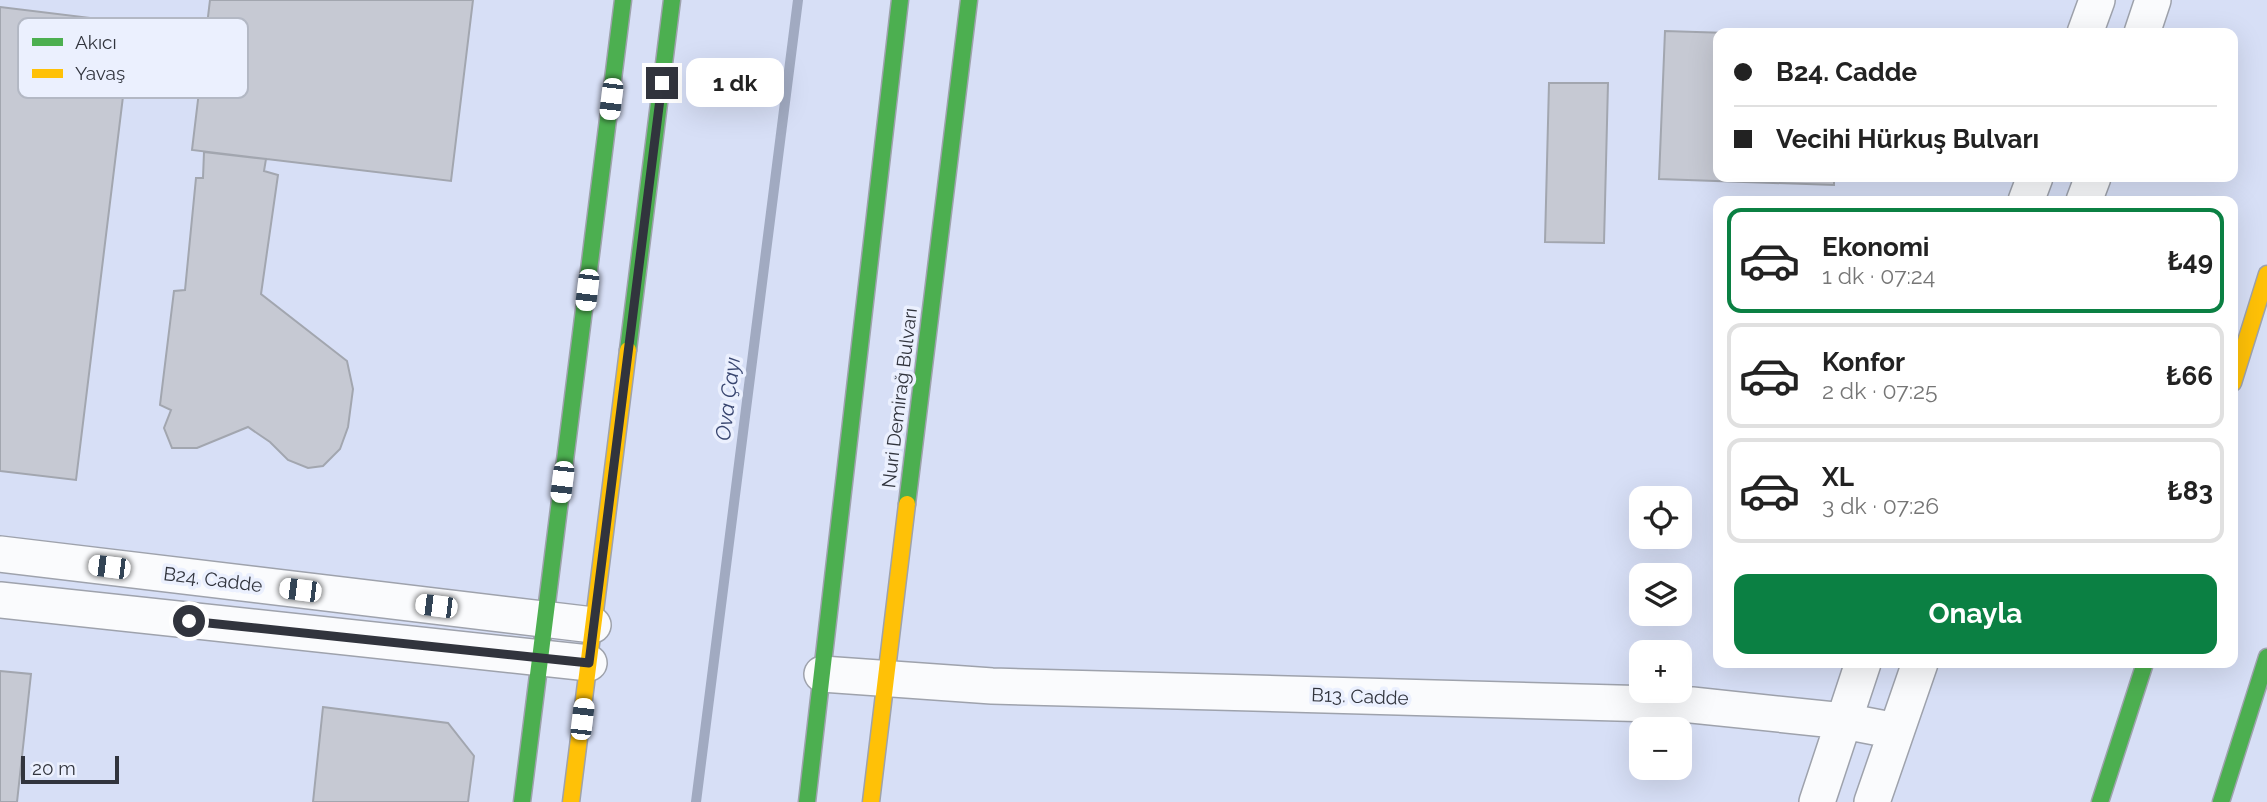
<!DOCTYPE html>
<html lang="tr">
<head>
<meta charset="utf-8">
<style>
	:root { --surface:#fff; --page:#f6f6f6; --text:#222; --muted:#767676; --line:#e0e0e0; --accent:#0b8043 }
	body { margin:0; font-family:Raleway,sans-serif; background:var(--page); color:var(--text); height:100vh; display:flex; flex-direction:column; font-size:26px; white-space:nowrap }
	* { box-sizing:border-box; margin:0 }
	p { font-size:23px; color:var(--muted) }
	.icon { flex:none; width:38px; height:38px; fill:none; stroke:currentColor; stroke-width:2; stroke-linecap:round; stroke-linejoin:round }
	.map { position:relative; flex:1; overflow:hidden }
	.drawer { position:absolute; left:1713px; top:196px; width:525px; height:472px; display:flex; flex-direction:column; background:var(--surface); border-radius:14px; box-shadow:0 7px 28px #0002 }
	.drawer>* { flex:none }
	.guide { position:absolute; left:1713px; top:28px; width:525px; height:154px; border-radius:14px; box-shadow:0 7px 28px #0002; display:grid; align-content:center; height:154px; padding:0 21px; background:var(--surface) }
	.tools { position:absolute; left:1629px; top:486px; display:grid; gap:14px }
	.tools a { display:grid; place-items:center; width:63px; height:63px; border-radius:14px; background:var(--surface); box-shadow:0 7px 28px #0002; font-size:35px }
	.scale { position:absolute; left:21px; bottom:18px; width:98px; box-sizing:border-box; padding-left:7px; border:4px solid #31343d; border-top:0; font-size:19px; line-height:24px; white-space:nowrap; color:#31343d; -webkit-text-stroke:5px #ebf0fe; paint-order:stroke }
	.end { position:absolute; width:32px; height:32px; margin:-16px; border:9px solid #31343d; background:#fff; box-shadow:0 0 0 4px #fff }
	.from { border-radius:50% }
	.bubble { position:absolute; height:49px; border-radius:14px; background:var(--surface); box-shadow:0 7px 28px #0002; font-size:23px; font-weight:700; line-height:49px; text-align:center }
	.car { position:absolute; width:21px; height:42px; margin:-21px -10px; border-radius:9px; box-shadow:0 0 5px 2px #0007; background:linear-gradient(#fff 24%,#345 0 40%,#fff 0 76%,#345 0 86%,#fff 0) }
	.guide b { display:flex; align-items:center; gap:24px; height:66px; font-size:26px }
	.guide b+b { border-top:2px solid var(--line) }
	.guide i { width:18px; height:18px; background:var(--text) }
	ul { padding:12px 0 0; list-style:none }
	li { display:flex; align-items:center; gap:21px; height:105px; margin:0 14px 10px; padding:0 7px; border:4px solid var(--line); border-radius:14px }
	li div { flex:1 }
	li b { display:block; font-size:26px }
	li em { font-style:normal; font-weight:700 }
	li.current { border-color:var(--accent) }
	li>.icon { width:63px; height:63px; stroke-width:1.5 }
	.action { display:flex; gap:14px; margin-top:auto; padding:14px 21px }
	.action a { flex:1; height:80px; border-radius:14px; background:var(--accent); color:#fff; font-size:28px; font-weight:700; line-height:80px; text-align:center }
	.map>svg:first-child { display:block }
	.built { fill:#d7dff6; fill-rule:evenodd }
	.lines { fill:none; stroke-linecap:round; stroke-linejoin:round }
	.stream { stroke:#a1aac1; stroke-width:10 }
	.building { fill:#c6c9d3; stroke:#a2a6af; stroke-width:2 }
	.street-casing { stroke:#9ea2ac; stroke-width:38 }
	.fast-casing { stroke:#9ea2ac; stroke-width:19 }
	.slow-casing { stroke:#9ea2ac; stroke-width:19 }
	.street { stroke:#fafbfd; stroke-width:35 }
	.fast { stroke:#4caf50; stroke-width:16 }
	.slow { stroke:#ffc107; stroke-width:16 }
	.route { stroke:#31343d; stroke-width:9 }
	.labels { text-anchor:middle; stroke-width:7; stroke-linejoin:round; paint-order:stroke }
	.street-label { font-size:19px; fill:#31343d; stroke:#ebf0fe }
	.water-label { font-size:21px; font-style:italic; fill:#394670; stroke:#ebf0fe }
	.key { fill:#ebf0fe; stroke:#b3b8c4; stroke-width:2 }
	.key-label { font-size:19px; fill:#31343d }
</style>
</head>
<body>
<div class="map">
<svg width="2267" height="802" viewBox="0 0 2267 802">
	<rect width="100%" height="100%" fill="#e1e6f3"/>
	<!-- built -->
	<path class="built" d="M0,0H2267V802H0ZM1718,33H2233V177H1718ZM1718,201H2233V663H1718ZM1642,499H1680V537H1642ZM1642,576H1680V614H1642ZM1642,653H1680V691H1642ZM1642,730H1680V768H1642Z"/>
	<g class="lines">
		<!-- stream -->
		<path class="stream" d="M696,802L798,0"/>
	</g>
	<!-- building -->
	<path class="building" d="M210,0H473L451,181L192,150Z
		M0,7L132,23L76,480L0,471Z
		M1665,31L1728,33H1718V177H1834V185L1659,179Z
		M1549,83H1608L1604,243L1545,242Z
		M204,152L266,159L264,171L278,175L261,294L347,361L353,389L348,427L340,449L323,466L308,468L288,460L270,442L248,427L197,448H172L164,428L171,410L160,405L174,291L185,290L196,178H203Z
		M0,671L31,674L17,802H0Z
		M323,707L448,723L474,756L468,802H313Z"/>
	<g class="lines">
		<defs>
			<path id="street" d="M2085,33L2097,0
				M2142,33L2153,0
				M2026,201L2035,177
				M2084,201L2093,177
				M0,554L593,625
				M0,600L589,663
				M822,674L992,686L1692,705L1844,721L1896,731
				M1817,802L1863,663
				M1872,802L1920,663"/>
			<path id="fast" d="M628,350L672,0
				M907,504L969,0
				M522,802L623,0
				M807,802L900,0
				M2100,802L2145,663
				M2221,802L2267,657"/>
			<path id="slow" d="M2233,383L2267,274
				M571,802L628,350
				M871,802L907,504"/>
		</defs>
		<!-- street casing -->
		<use href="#street" class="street-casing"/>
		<!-- fast casing -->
		<use href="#fast" class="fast-casing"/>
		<!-- slow casing -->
		<use href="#slow" class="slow-casing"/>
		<!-- street -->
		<use href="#street" class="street"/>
		<!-- fast -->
		<use href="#fast" class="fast"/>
		<!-- slow -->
		<use href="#slow" class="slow"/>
	</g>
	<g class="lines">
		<!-- route -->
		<path class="route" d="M189,621L589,663L662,83"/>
	</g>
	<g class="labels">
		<!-- street labels -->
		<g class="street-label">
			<text transform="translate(899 398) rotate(-83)" y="7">Nuri Demirağ Bulvarı</text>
			<text transform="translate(213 579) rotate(7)" y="7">B24. Cadde</text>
			<text transform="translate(1360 696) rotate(2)" y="7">B13. Cadde</text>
		</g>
		<!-- water labels -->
		<g class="water-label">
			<text transform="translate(728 399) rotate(-83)" y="7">Ova Çayı</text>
		</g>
	</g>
	<!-- legend -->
	<rect x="18" y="18" width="230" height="80" rx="10" class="key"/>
	<rect x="32" y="38" width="31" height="8" fill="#4caf50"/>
	<rect x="32" y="69" width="31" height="9" fill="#ffc107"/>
	<g class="key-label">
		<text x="75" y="49">Akıcı</text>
		<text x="75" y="80">Yavaş</text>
	</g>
</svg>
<div class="tools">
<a><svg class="icon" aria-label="locate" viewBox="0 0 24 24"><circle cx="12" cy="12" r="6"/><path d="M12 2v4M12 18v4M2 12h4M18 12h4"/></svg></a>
<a><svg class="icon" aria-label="layers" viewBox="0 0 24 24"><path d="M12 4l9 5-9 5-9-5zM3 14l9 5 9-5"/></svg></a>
<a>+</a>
<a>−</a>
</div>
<div class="scale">20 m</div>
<i class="end from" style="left:189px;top:621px"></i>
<i class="end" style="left:662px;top:83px"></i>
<div class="bubble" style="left:686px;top:58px;width:98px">1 dk</div>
<i class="car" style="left:611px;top:99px;rotate:187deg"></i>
<i class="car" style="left:587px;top:290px;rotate:187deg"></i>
<i class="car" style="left:562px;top:482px;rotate:187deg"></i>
<i class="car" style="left:109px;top:567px;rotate:277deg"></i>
<i class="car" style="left:300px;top:590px;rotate:277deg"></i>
<i class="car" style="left:436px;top:606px;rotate:277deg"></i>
<i class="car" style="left:582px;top:719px;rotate:7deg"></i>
<div class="guide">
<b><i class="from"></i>B24. Cadde</b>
<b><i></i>Vecihi Hürkuş Bulvarı</b>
</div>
<section class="drawer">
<ul>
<li class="current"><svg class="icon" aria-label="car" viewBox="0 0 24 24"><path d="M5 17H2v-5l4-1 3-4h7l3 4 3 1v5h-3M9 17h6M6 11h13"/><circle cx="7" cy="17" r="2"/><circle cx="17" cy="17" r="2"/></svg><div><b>Ekonomi</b><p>1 dk · 07:24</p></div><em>₺49</em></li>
<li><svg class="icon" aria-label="car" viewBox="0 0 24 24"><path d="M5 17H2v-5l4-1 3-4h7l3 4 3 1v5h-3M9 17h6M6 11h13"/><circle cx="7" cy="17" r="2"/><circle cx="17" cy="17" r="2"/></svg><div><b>Konfor</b><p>2 dk · 07:25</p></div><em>₺66</em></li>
<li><svg class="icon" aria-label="car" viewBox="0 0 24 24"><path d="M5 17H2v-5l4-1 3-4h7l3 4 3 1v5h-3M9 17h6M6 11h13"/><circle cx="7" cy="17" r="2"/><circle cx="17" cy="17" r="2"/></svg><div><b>XL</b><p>3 dk · 07:26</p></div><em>₺83</em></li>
</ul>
<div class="action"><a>Onayla</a></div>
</section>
</div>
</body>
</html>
